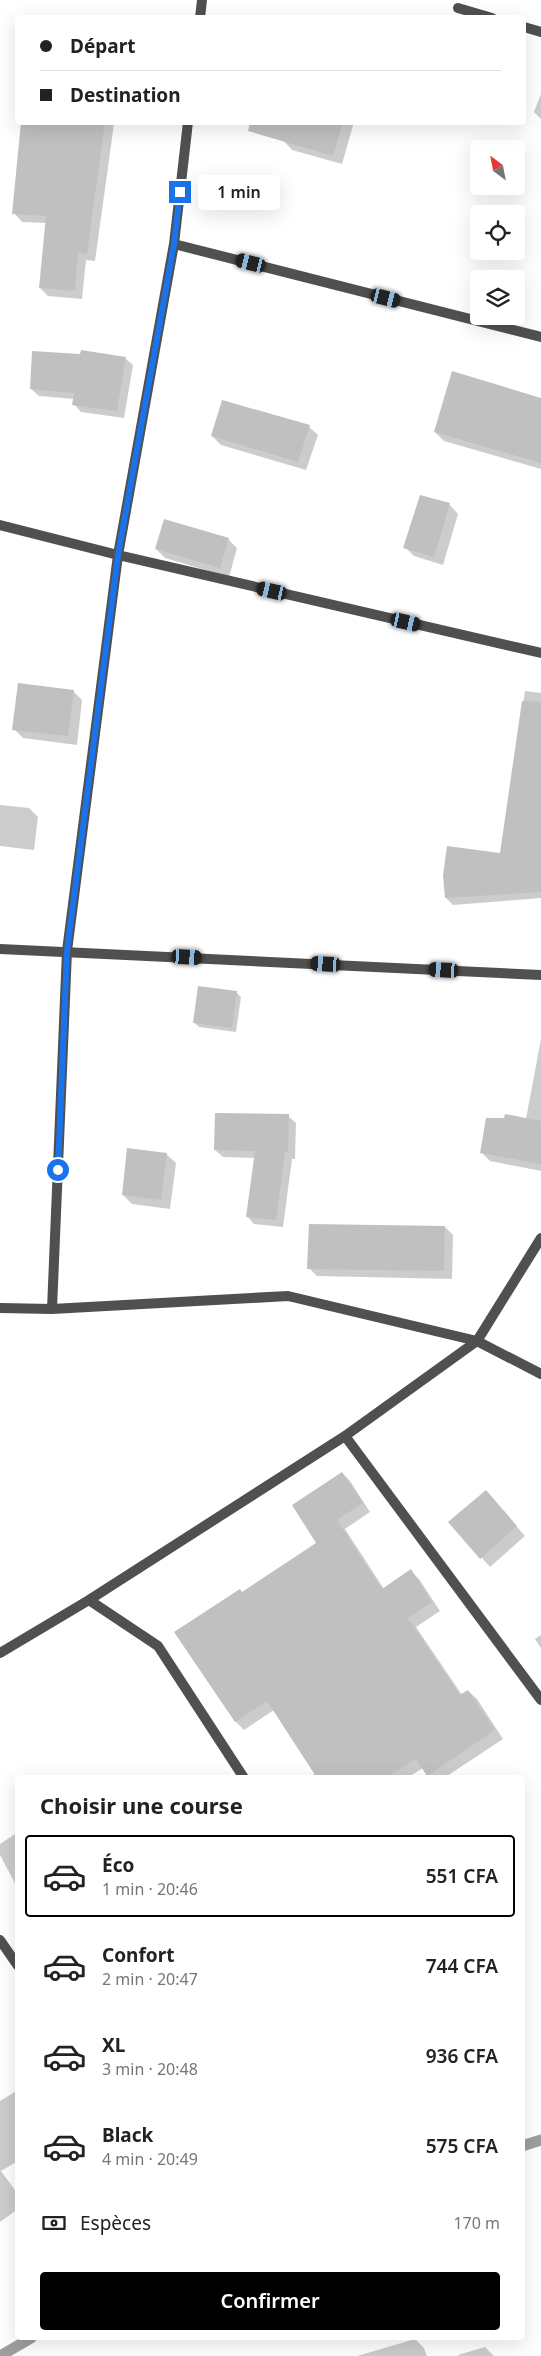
<!DOCTYPE html>
<html lang="fr">
<head>
<meta charset="utf-8">
<style>
	:root { --surface:#fff; --page:#f2f2f2; --text:#222; --muted:#767676; --line:#e0e0e0; --accent:#000 }
	body { margin:0; font-family:"Noto Sans",sans-serif; background:var(--page); color:var(--text); height:100vh; display:flex; flex-direction:column; font-size:19px; white-space:nowrap }
	* { box-sizing:border-box; margin:0 }
	p { font-size:16px; color:var(--muted) }
	.icon { flex:none; width:28px; height:28px; fill:none; stroke:currentColor; stroke-width:2; stroke-linecap:round; stroke-linejoin:round }
	.map { position:relative; flex:1; overflow:hidden }
	.details { position:absolute; left:15px; top:1775px; width:510px; height:565px; display:flex; flex-direction:column; background:var(--surface); border-radius:5px; box-shadow:0 5px 20px #0002 }
	.details>* { flex:none }
	.banner { position:absolute; left:15px; top:15px; width:511px; height:110px; border-radius:5px; box-shadow:0 5px 20px #0002; display:grid; align-content:center; height:110px; padding:0 25px; background:var(--surface) }
	.needle { width:32px; rotate:328deg }
	.tools { position:absolute; left:470px; top:140px; display:grid; gap:10px }
	.tools a { display:grid; place-items:center; width:55px; height:55px; border-radius:5px; background:var(--surface); box-shadow:0 5px 20px #0002; font-size:25px }
	.end { position:absolute; width:22px; height:22px; margin:-11px; border:6px solid #1a73e8; background:#fff; box-shadow:0 0 0 2px #fff }
	.from { border-radius:50% }
	.bubble { position:absolute; height:35px; border-radius:5px; background:var(--surface); box-shadow:0 5px 20px #0002; font-size:16px; font-weight:600; line-height:35px; text-align:center }
	.car { position:absolute; width:15px; height:30px; margin:-15px -8px; border-radius:6px; box-shadow:0 0 4px 1px #0007; background:linear-gradient(#222 24%,#8ab4d8 0 40%,#222 0 76%,#8ab4d8 0 86%,#222 0) }
	.banner b { display:flex; align-items:center; gap:18px; height:48px; font-size:19px }
	.banner b+b { border-top:1px solid var(--line) }
	.banner i { width:12px; height:12px; background:var(--text) }
	ul { padding:0; list-style:none }
	li { display:flex; align-items:center; gap:15px; height:82px; margin:0 10px 8px; padding:0 15px; border:2px solid transparent; border-radius:5px }
	li div { flex:1 }
	li b { display:block; font-size:19px }
	li em { font-style:normal; font-weight:600 }
	li.current { border-color:var(--accent) }
	li>.icon { width:45px; height:45px; stroke-width:1.5 }
	h2 { padding:0 25px; font-size:22px; line-height:60px }
	.pay { display:flex; align-items:center; gap:12px; height:55px; padding:0 25px; font-size:19px }
	.pay p { margin-inline-start:auto }
	.primary-button { display:flex; gap:10px; margin-top:auto; padding:10px 25px }
	.primary-button a { flex:1; height:58px; border-radius:5px; background:var(--accent); color:#fff; font-size:20px; font-weight:600; line-height:58px; text-align:center }
	.map>svg:first-child { display:block }
	.shadow { fill:#0003 }
	.lines { fill:none; stroke-linecap:round; stroke-linejoin:round }
	.stream { stroke:#9e9e9e; stroke-width:11 }
	.building { fill:#c0c0c0 }
	.minor { stroke:#505050; stroke-width:10 }
	.route { stroke:#1a73e8; stroke-width:6 }
</style>
</head>
<body>
<div class="map">
<svg width="541" height="2356" viewBox="0 0 541 2356">
	<rect width="100%" height="100%" fill="#fff"/>
	<!-- shadow -->
	<path class="shadow" d="M541,94V119L534,112Z
		M22,122L114,124L95,261L86,260L82,299L48,296L40,288L46,223L22,222L14,213Z
		M289,122H354L342,164L292,150L283,140Z
		M125,358L133,365L124,418L81,412L74,404V399L39,396L31,389Z
		M541,399V469L444,441L435,432Z
		M309,427L318,435L306,470L221,445L212,436Z
		M449,504L458,514L443,565L414,556L405,547Z
		M228,539L237,548L229,577L165,558L156,549Z
		M73,691L82,700L77,745L23,738L14,729Z
		M525,691L541,693V898L453,905L446,898L501,854Z
		M0,805L29,808L38,817L34,850L0,846Z
		M236,992L241,997L236,1032L199,1027L194,1022Z
		M541,1039V1171L490,1161L481,1152L526,1119Z
		M288,1116L296,1123L295,1159H292L283,1227L254,1224L247,1216L255,1158L223,1157L215,1150Z
		M166,1154L176,1163L170,1209L132,1204L123,1195Z
		M445,1227L453,1235L452,1279L317,1276L309,1268Z
		M342,1473L350,1481L370,1512L345,1529L384,1589L411,1571L419,1579L440,1611L416,1627L462,1695L468,1691L477,1699L503,1739L444,1778H430L423,1768L407,1778H308L316,1773L274,1710L244,1730L236,1722L176,1632L242,1593L318,1543Z
		M494,1500L525,1536L490,1567L450,1522Z
		M541,1635V1648L535,1639Z
		M18,1832V1889L0,1855V1844Z
		M18,2090V2161L1,2171L18,2194V2209L0,2222V2101Z
		M415,2339L424,2348L427,2356H357Z
		M485,2347L494,2356H458V2355Z"/>
	<g class="lines">
		<!-- stream -->
		<path class="stream" d="M522,2146L541,2140
			M0,2356L31,2338"/>
	</g>
	<!-- building -->
	<path class="building" d="M21,122H105L87,254L78,253L75,291L39,288L46,216L12,214Z
		M250,122H343L333,156L248,131Z
		M81,350L126,357L117,411L72,405L74,393L30,389L32,351L80,354Z
		M452,371L541,398V463L434,432Z
		M222,400L310,425L298,462L211,436Z
		M420,495L450,503L434,557L403,548Z
		M164,519L229,538L220,568L155,549Z
		M18,683L74,690L68,736L12,730Z
		M522,701L541,702V892L445,898L443,875L447,846L500,853Z
		M198,986L237,991L232,1028L193,1023Z
		M215,1113L289,1114L288,1152H285L276,1220L246,1217L255,1151L214,1150Z
		M505,1114L541,1121V1164L480,1153L486,1118H504Z
		M127,1148L167,1153L161,1200L122,1195Z
		M309,1224L445,1226L444,1271L307,1269Z
		M342,1472L363,1503L337,1520L382,1589L411,1569L432,1602L408,1618L460,1695L468,1690L495,1730L427,1776L416,1759L385,1778H317L267,1701L235,1722L174,1632L240,1589L242,1592L316,1543L292,1505Z
		M486,1490L517,1526L480,1559L448,1522Z"/>
	<g class="lines">
		<!-- minor -->
		<path class="minor" d="M458,8L492,18
			M200,18L202,0
			M524,27L541,32
			M174,244L541,337
			M0,525L118,555L541,653
			M0,949L541,975
			M0,1308L52,1309L288,1296L477,1341L541,1374
			M52,1309L67,951L118,555L174,244L188,122
			M345,1436L541,1700
			M89,1600L158,1646L244,1778
			M0,1653L89,1600L345,1436L477,1341L541,1238
			M0,1940L18,1966"/>
	</g>
	<g class="lines">
		<!-- route -->
		<path class="route" d="M58,1170L67,951L118,555L174,244L180,192"/>
	</g>
</svg>
<div class="tools">
<a><svg class="needle" viewBox="-14 -14 28 28"><path d="M0-13l5 13h-10z" fill="#e53935"/><path d="M0 13l5-13h-10z" fill="#767676"/></svg></a>
<a><svg class="icon" aria-label="locate" viewBox="0 0 24 24"><circle cx="12" cy="12" r="6"/><path d="M12 2v4M12 18v4M2 12h4M18 12h4"/></svg></a>
<a><svg class="icon" aria-label="layers" viewBox="0 0 24 24"><path d="M12 4l9 5-9 5-9-5zM3 14l9 5 9-5"/></svg></a>
</div>
<i class="end from" style="left:58px;top:1170px"></i>
<i class="end" style="left:180px;top:192px"></i>
<div class="bubble" style="left:198px;top:175px;width:82px">1 min</div>
<i class="car" style="left:251px;top:263px;rotate:284deg"></i>
<i class="car" style="left:386px;top:298px;rotate:104deg"></i>
<i class="car" style="left:272px;top:591px;rotate:283deg"></i>
<i class="car" style="left:406px;top:622px;rotate:103deg"></i>
<i class="car" style="left:187px;top:957px;rotate:93deg"></i>
<i class="car" style="left:326px;top:964px;rotate:273deg"></i>
<i class="car" style="left:444px;top:970px;rotate:273deg"></i>
<div class="banner">
<b><i class="from"></i>Départ</b>
<b><i></i>Destination</b>
</div>
<section class="details">
<h2>Choisir une course</h2>
<ul>
<li class="current"><svg class="icon" aria-label="car" viewBox="0 0 24 24"><path d="M5 17H2v-5l4-1 3-4h7l3 4 3 1v5h-3M9 17h6M6 11h13"/><circle cx="7" cy="17" r="2"/><circle cx="17" cy="17" r="2"/></svg><div><b>Éco</b><p>1 min · 20:46</p></div><em>551 CFA</em></li>
<li><svg class="icon" aria-label="car" viewBox="0 0 24 24"><path d="M5 17H2v-5l4-1 3-4h7l3 4 3 1v5h-3M9 17h6M6 11h13"/><circle cx="7" cy="17" r="2"/><circle cx="17" cy="17" r="2"/></svg><div><b>Confort</b><p>2 min · 20:47</p></div><em>744 CFA</em></li>
<li><svg class="icon" aria-label="car" viewBox="0 0 24 24"><path d="M5 17H2v-5l4-1 3-4h7l3 4 3 1v5h-3M9 17h6M6 11h13"/><circle cx="7" cy="17" r="2"/><circle cx="17" cy="17" r="2"/></svg><div><b>XL</b><p>3 min · 20:48</p></div><em>936 CFA</em></li>
<li><svg class="icon" aria-label="car" viewBox="0 0 24 24"><path d="M5 17H2v-5l4-1 3-4h7l3 4 3 1v5h-3M9 17h6M6 11h13"/><circle cx="7" cy="17" r="2"/><circle cx="17" cy="17" r="2"/></svg><div><b>Black</b><p>4 min · 20:49</p></div><em>575 CFA</em></li>
</ul>
<div class="pay"><svg class="icon" aria-label="cash" viewBox="0 0 24 24"><path d="M3 7h18v10H3z"/><circle cx="12" cy="12" r="2"/></svg>Espèces<p>170 m</p></div>
<div class="primary-button"><a>Confirmer</a></div>
</section>
</div>
</body>
</html>
